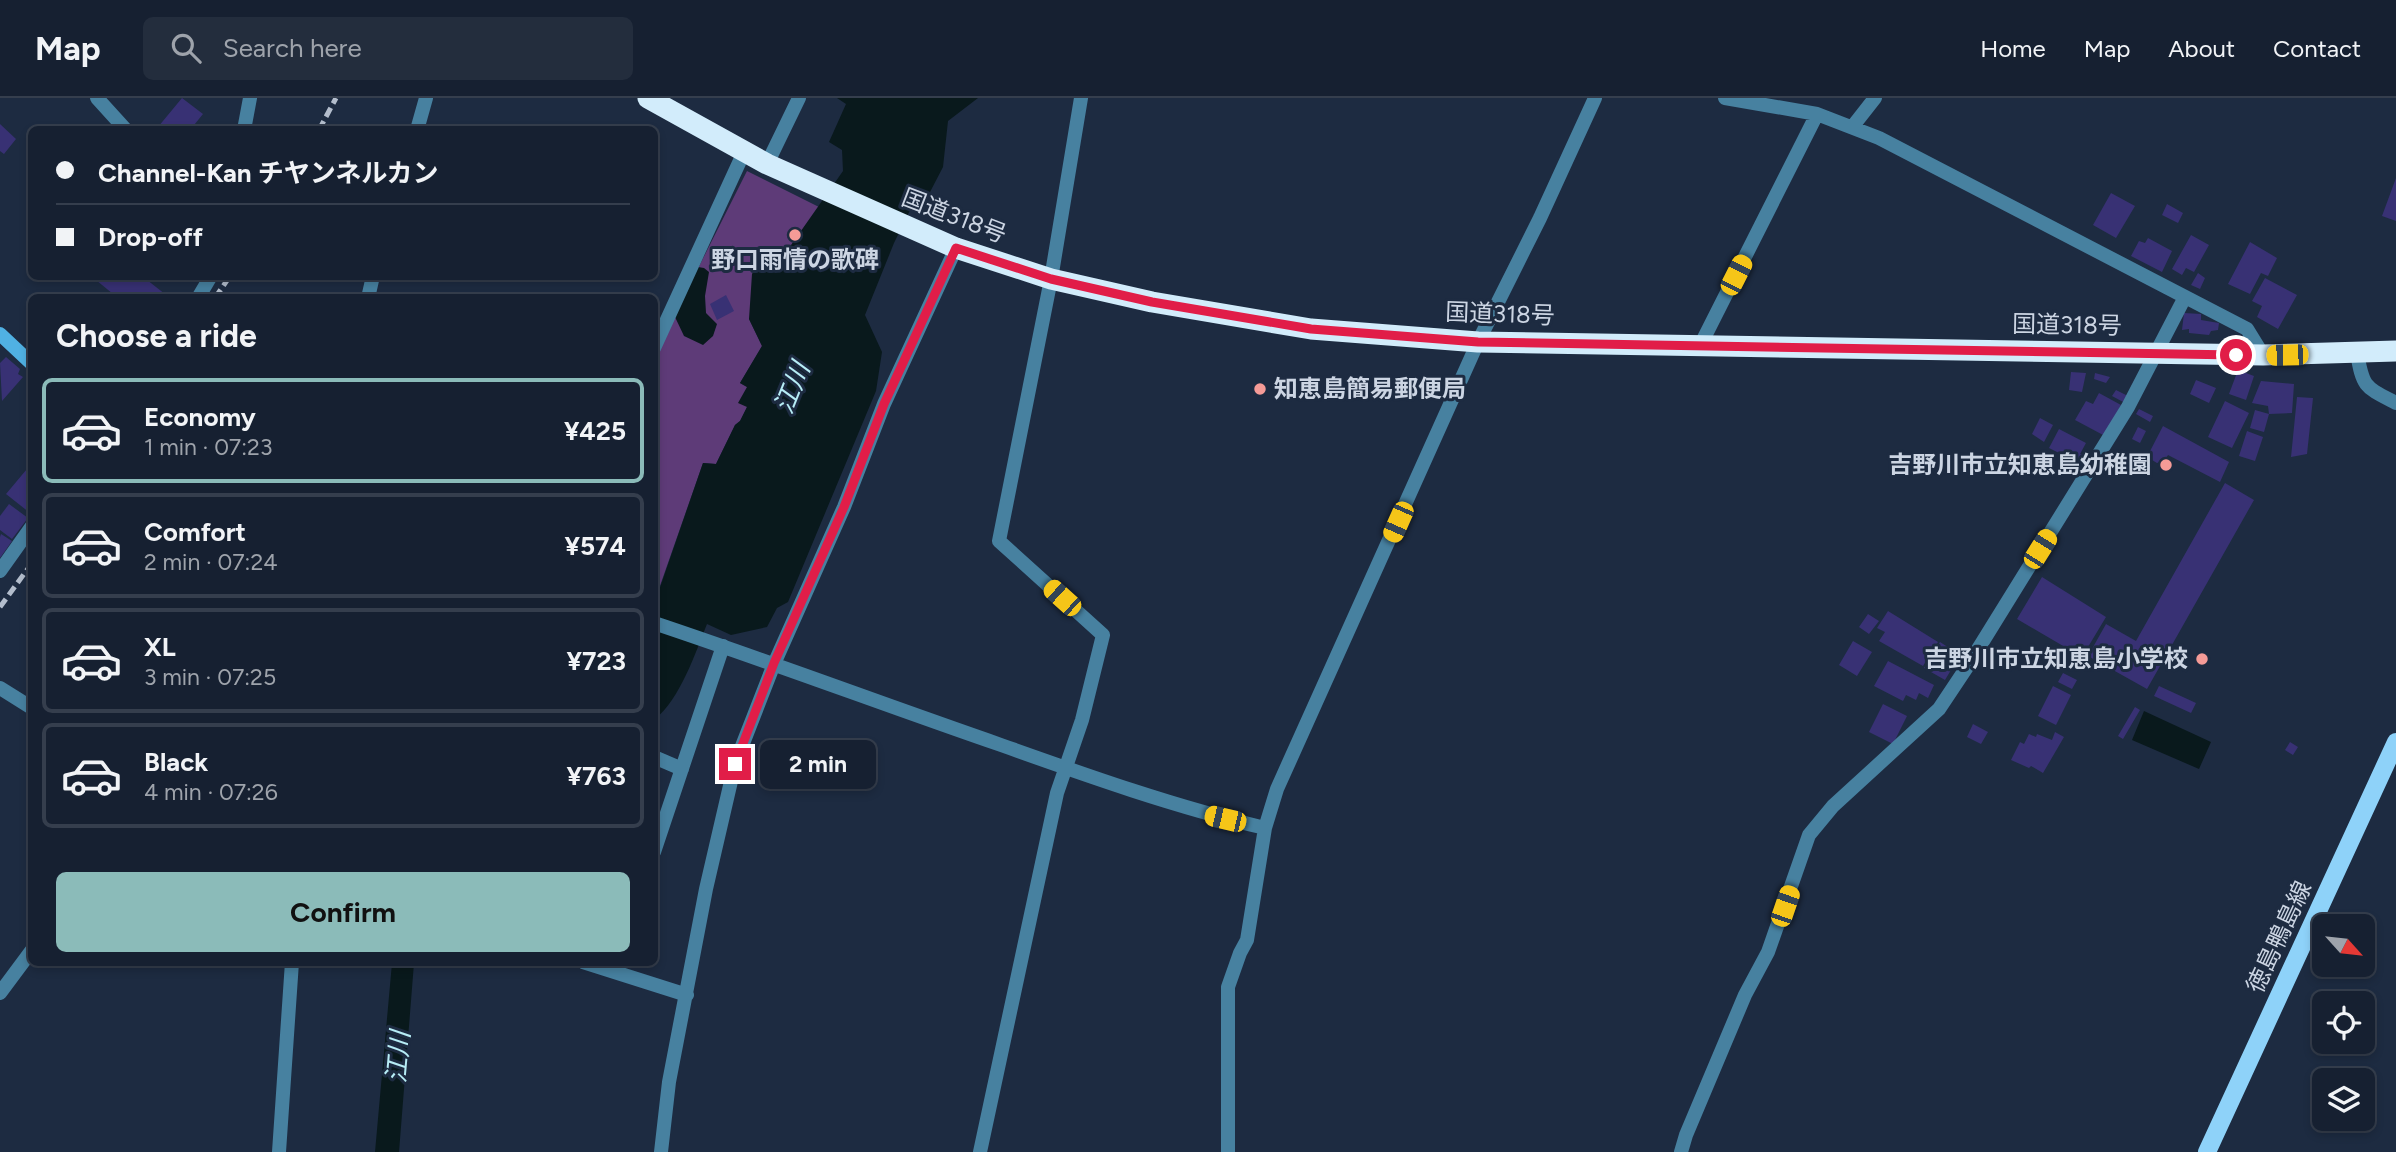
<!DOCTYPE html>
<html lang="en">
<head>
<meta charset="utf-8">
<style>
	:root { --surface:#162031; --page:#232d3d; --text:#f1f3f6; --muted:#9ea3ab; --line:#353e4d; --accent:#8bbbb9 }
	body { margin:0; font-family:Figtree,"Noto Sans JP",sans-serif; background:var(--page); color:var(--text); height:100vh; display:flex; flex-direction:column; font-size:26px; white-space:nowrap }
	* { box-sizing:border-box; margin:0 }
	p { font-size:23px; color:var(--muted) }
	.icon { flex:none; width:38px; height:38px; fill:none; stroke:currentColor; stroke-width:2; stroke-linecap:round; stroke-linejoin:round }
	.map { position:relative; flex:1; overflow:hidden }
	.side { position:absolute; left:28px; top:196px; width:630px; height:672px; display:flex; flex-direction:column; background:var(--surface); border-radius:10px; box-shadow:0 4px 10px #0003,0 0 0 2px var(--line) }
	.side>* { flex:none }
	.top-card { position:absolute; left:28px; top:28px; width:630px; height:154px; border-radius:10px; box-shadow:0 4px 10px #0003,0 0 0 2px var(--line); display:grid; align-content:center; height:154px; padding:0 28px; background:var(--surface) }
	.needle { width:46px; rotate:117deg }
	.tools { position:absolute; left:2312px; top:816px; display:grid; gap:14px }
	.tools a { display:grid; place-items:center; width:63px; height:63px; border-radius:10px; background:var(--surface); box-shadow:0 4px 10px #0003,0 0 0 2px var(--line); font-size:35px }
	.end { position:absolute; width:32px; height:32px; margin:-16px; border:9px solid #e11d48; background:#fff; box-shadow:0 0 0 4px #fff }
	.from { border-radius:50% }
	.bubble { position:absolute; height:49px; border-radius:10px; background:var(--surface); box-shadow:0 4px 10px #0003,0 0 0 2px var(--line); font-size:23px; font-weight:700; line-height:49px; text-align:center }
	.car { position:absolute; width:21px; height:42px; margin:-21px -10px; border-radius:9px; box-shadow:0 0 5px 2px #0007; background:linear-gradient(#f5c518 24%,#345 0 40%,#f5c518 0 76%,#345 0 86%,#f5c518 0) }
	.top-card b { display:flex; align-items:center; gap:24px; height:66px; font-size:26px }
	.top-card b+b { border-top:2px solid var(--line) }
	.top-card i { width:18px; height:18px; background:var(--text) }
	ul { padding:0; list-style:none }
	li { display:flex; align-items:center; gap:21px; height:105px; margin:0 14px 10px; padding:0 14px; border:4px solid var(--line); border-radius:10px }
	li div { flex:1 }
	li b { display:block; font-size:26px }
	li em { font-style:normal; font-weight:700 }
	li.on { border-color:var(--accent) }
	li>.icon { width:63px; height:63px; stroke-width:1.5 }
	h2 { padding:0 28px; font-size:32px; line-height:84px }
	.action { display:flex; gap:14px; margin-top:auto; padding:14px 28px }
	.action a { flex:1; height:80px; border-radius:10px; background:var(--accent); color:#111; font-size:28px; font-weight:700; line-height:80px; text-align:center }
	header { display:flex; align-items:center; gap:42px; box-sizing:border-box; height:98px; padding:0 35px; background:var(--surface); border-bottom:2px solid var(--line) }
	header strong { font-size:33px }
	nav { display:flex; gap:38px; margin-inline-start:auto; font-size:24px }
	.search { width:490px; height:63px; background:var(--page); display:flex; align-items:center; gap:18px; box-sizing:border-box; padding:0 24px; border-radius:10px; color:var(--muted); font-size:26px }
	.map>svg:first-child { display:block }
	.green { fill:#5e3b78 }
	.water { fill:#09191c }
	.building { fill:#383174 }
	.lines { fill:none; stroke-linecap:round; stroke-linejoin:round }
	.street { stroke:#4781a0; stroke-width:14 }
	.secondary { stroke:#50b1e3; stroke-width:14 }
	.primary { stroke:#8ed2f9; stroke-width:18 }
	.highway { stroke:#d2ecfb; stroke-width:21 }
	.rail { stroke:#b3bdcc; stroke-width:5; stroke-dasharray:10 5; stroke-linecap:butt }
	.route { stroke:#e11d48; stroke-width:9 }
	.poi-dot { fill:#f59b97; stroke:#1d2b41; stroke-width:2.5 }
	.labels { text-anchor:middle; stroke-width:6; stroke-linejoin:round; paint-order:stroke }
	.street-label { font-size:24px; fill:#ccd5e3; stroke:#1d2b41 }
	.poi-label { font-size:24px; font-weight:bold; fill:#ccd5e3; stroke:#1d2b41; text-anchor:end }
	.water-label { font-size:26px; font-style:italic; fill:#b7edf6; stroke:#1d2b41 }
</style>
</head>
<body>
<header>
<strong>Map</strong>
<div class="search"><svg class="icon" aria-label="search" viewBox="0 0 24 24"><circle cx="10" cy="10" r="6"/><path d="M15 15l6 6"/></svg>Search here</div>
<nav><a>Home</a><a>Map</a><a>About</a><a>Contact</a></nav>
</header>
<div class="map">
<svg width="2396" height="1054" viewBox="0 0 2396 1054">
	<rect width="100%" height="100%" fill="#1d2b41"/>
	<!-- green -->
	<path class="green" d="M747,73L819,109L782,160L749,221L762,248L740,285L747,289V309L740,323L735,327L716,366L703,365L655,502V256Z"/>
	<!-- water -->
	<path class="water" d="M837,0H978L948,23L943,69L929,96L915,102L894,145L865,217L882,254L876,293L788,504L777,510L767,529L731,537L707,526C695,556 680,601 655,621V504L703,365L716,366L735,327L740,323L747,309L738,305L747,289L740,285L762,248L749,221L752,176L764,154L782,160L843,73L842,52L829,44L846,6Z
		M698,169L704,170L709,174L705,198L706,215L717,226L713,238L703,247L684,238L675,219Z
		M2144,613L2211,644L2199,671L2132,642Z
		M392,865H414L399,1054H375Z"/>
	<!-- building -->
	<path class="building" d="M182,0L203,16L190,32H161L158,29Z
		M0,26L16,41L4,56L0,53Z
		M2396,80V123L2382,118Z
		M2111,95L2135,108L2116,140L2093,127Z
		M2167,106L2183,115L2178,125L2162,117Z
		M2191,137L2209,147L2194,174L2186,170L2182,177L2172,171Z
		M2148,140L2172,153L2162,174L2131,158L2139,143L2145,145Z
		M2250,144L2277,160L2268,178L2261,175L2250,196L2228,186Z
		M2198,175L2205,180L2200,191L2191,187Z
		M91,178H142L170,200H118Z
		M2265,180L2297,197L2278,231L2257,219L2262,208L2252,203Z
		M726,197L734,213L717,222L710,206Z
		M2184,215L2201,216V222L2219,225L2218,232L2211,233L2209,237L2189,235V231L2182,232Z
		M6,259L20,271L18,276L23,279L2,303L0,265Z
		M2238,272L2254,278L2246,302L2229,296Z
		M2071,274L2086,275L2082,294L2069,292Z
		M2095,275L2110,279L2106,285L2094,281Z
		M2196,282L2216,290L2209,305L2190,296Z
		M2261,283L2294,286L2292,315L2269,316L2268,308L2252,305Z
		M2116,292L2128,298L2125,305L2112,298Z
		M2099,295L2121,307L2105,338L2075,322L2086,303L2093,306Z
		M2297,299L2313,300L2307,356L2291,359Z
		M2225,303L2249,315L2232,350L2208,339Z
		M2139,311L2153,318L2150,324L2136,316Z
		M2255,312L2269,316L2264,334L2250,330Z
		M2040,320L2053,327L2044,344L2032,336Z
		M2163,328L2229,364L2220,384L2168,357L2165,362L2157,365L2147,359Z
		M2138,329L2146,333L2140,345L2132,341Z
		M2059,331L2086,345L2080,356L2085,358L2081,366L2049,350Z
		M2247,333L2263,339L2255,363L2239,358Z
		M32,365V413L30,415L6,396Z
		M2225,385L2254,402L2147,591L2088,558L2106,526L2136,543Z
		M9,406L28,420L12,441L0,432V418Z
		M1,436L12,443L0,460V439Z
		M2042,479L2106,519L2082,559L2017,521Z
		M1888,513L1938,544L1923,568L1879,543L1885,534L1877,530Z
		M1868,516L1879,523L1869,536L1859,529Z
		M1853,543L1872,554L1857,578L1839,567Z
		M1940,544L1960,557L1945,582L1924,570Z
		M1888,563L1934,587L1928,600L1919,595L1916,602L1906,597L1903,603L1874,588Z
		M2063,575L2077,582L2072,591L2058,584Z
		M2053,588L2071,597L2056,627L2038,618Z
		M2159,588L2196,605L2191,615L2154,598Z
		M1883,606L1907,618L1893,646L1869,634Z
		M2135,609L2140,612L2123,641L2118,638Z
		M1973,626L1988,634L1981,646L1967,639Z
		M2055,634L2064,639L2043,675L2031,668L2029,670L2011,662L2020,644L2024,646L2029,636L2036,639L2037,636L2052,642Z
		M2290,644L2298,649L2293,657L2285,652Z"/>
	<g class="lines">
		<!-- street -->
		<path class="street" d="M97,0L126,32
			M1725,0L1817,16L1879,40L2247,231L2263,257
			M1853,28L1875,0
			M244,32L250,0
			M417,32L426,0
			M767,66L799,0
			M198,200L211,178
			M368,200L373,178
			M1701,246L1817,16
			M654,250L744,54
			M2357,255C2363,290 2365,289 2396,305
			M0,473L32,428
			M654,525C771,564 885,607 1001,647C1088,678 1175,709 1265,730
			M0,590L32,610
			M654,659L682,671
			M654,754L723,548
			M583,864L687,897
			M0,895L32,852
			M279,1054L292,864
			M661,1054L669,984L706,791L735,666L774,566L844,409L884,306L956,150
			M980,1054L1057,695L1082,622L1103,537L999,443L1051,181L1081,0
			M1228,1054V889L1240,855L1247,842L1265,730L1277,691L1478,244L1540,120L1595,0
			M1681,1054L1686,1037L1745,897L1768,854L1809,737L1833,708L1939,611L1967,569L2128,309L2185,199"/>
		<!-- secondary -->
		<path class="secondary" d="M0,236L32,266"/>
		<!-- primary -->
		<path class="primary" d="M2207,1054L2396,644"/>
		<!-- highway -->
		<path class="highway" d="M648,0L767,66L956,150L1051,181L1152,204L1311,231L1478,244L2263,257L2396,253"/>
		<!-- rail -->
		<path class="rail" d="M319,32L336,0
			M215,200L230,178
			M0,509L32,465"/>
	</g>
	<g class="lines">
		<!-- route -->
		<path class="route" d="M735,666L774,565L844,409L884,306L956,150L1051,181L1152,204L1311,231L1478,244L2236,257"/>
	</g>
	<!-- markers -->
	<g class="poi-dot">
		<circle cx="795" cy="137" r="7"/>
		<circle cx="1260" cy="291" r="7"/>
		<circle cx="2166" cy="367" r="7"/>
		<circle cx="2202" cy="561" r="7"/>
	</g>
	<g class="labels">
		<!-- street labels -->
		<g class="street-label">
			<text transform="translate(954 118) rotate(21)" y="8">国道318号</text>
			<text transform="translate(1500 216) rotate(2)" y="8">国道318号</text>
			<text transform="translate(2067 227) rotate(1)" y="8">国道318号</text>
			<text transform="translate(2279 839) rotate(-65)" y="8">徳島鴨島線</text>
		</g>
		<!-- poi labels -->
		<g class="poi-label">
			<text x="795" y="170" text-anchor="middle">野口雨情の歌碑</text>
			<text x="1274" y="299" text-anchor="start">知恵島簡易郵便局</text>
			<text x="2152" y="375">吉野川市立知恵島幼稚園</text>
			<text x="2188" y="569">吉野川市立知恵島小学校</text>
		</g>
		<!-- water labels -->
		<g class="water-label">
			<text transform="translate(792 290) rotate(-68)" y="9">江川</text>
			<text transform="translate(398 959) rotate(-85)" y="9">江川</text>
		</g>
	</g>
</svg>
<div class="tools">
<a><svg class="needle" viewBox="-14 -14 28 28"><path d="M0-13l5 13h-10z" fill="#e53935"/><path d="M0 13l5-13h-10z" fill="#9ea3ab"/></svg></a>
<a><svg class="icon" aria-label="locate" viewBox="0 0 24 24"><circle cx="12" cy="12" r="6"/><path d="M12 2v4M12 18v4M2 12h4M18 12h4"/></svg></a>
<a><svg class="icon" aria-label="layers" viewBox="0 0 24 24"><path d="M12 4l9 5-9 5-9-5zM3 14l9 5 9-5"/></svg></a>
</div>
<i class="end from" style="left:2236px;top:257px"></i>
<i class="end" style="left:735px;top:666px"></i>
<div class="bubble" style="left:760px;top:642px;width:116px">2 min</div>
<i class="car" style="left:1736px;top:177px;rotate:27deg"></i>
<i class="car" style="left:2287px;top:257px;rotate:269deg"></i>
<i class="car" style="left:1398px;top:424px;rotate:204deg"></i>
<i class="car" style="left:2040px;top:451px;rotate:32deg"></i>
<i class="car" style="left:1062px;top:500px;rotate:312deg"></i>
<i class="car" style="left:1225px;top:721px;rotate:283deg"></i>
<i class="car" style="left:1785px;top:808px;rotate:19deg"></i>
<div class="top-card">
<b><i class="from"></i>Channel-Kan チヤンネルカン</b>
<b><i></i>Drop-off</b>
</div>
<section class="side">
<h2>Choose a ride</h2>
<ul>
<li class="on"><svg class="icon" aria-label="car" viewBox="0 0 24 24"><path d="M5 17H2v-5l4-1 3-4h7l3 4 3 1v5h-3M9 17h6M6 11h13"/><circle cx="7" cy="17" r="2"/><circle cx="17" cy="17" r="2"/></svg><div><b>Economy</b><p>1 min · 07:23</p></div><em>¥425</em></li>
<li><svg class="icon" aria-label="car" viewBox="0 0 24 24"><path d="M5 17H2v-5l4-1 3-4h7l3 4 3 1v5h-3M9 17h6M6 11h13"/><circle cx="7" cy="17" r="2"/><circle cx="17" cy="17" r="2"/></svg><div><b>Comfort</b><p>2 min · 07:24</p></div><em>¥574</em></li>
<li><svg class="icon" aria-label="car" viewBox="0 0 24 24"><path d="M5 17H2v-5l4-1 3-4h7l3 4 3 1v5h-3M9 17h6M6 11h13"/><circle cx="7" cy="17" r="2"/><circle cx="17" cy="17" r="2"/></svg><div><b>XL</b><p>3 min · 07:25</p></div><em>¥723</em></li>
<li><svg class="icon" aria-label="car" viewBox="0 0 24 24"><path d="M5 17H2v-5l4-1 3-4h7l3 4 3 1v5h-3M9 17h6M6 11h13"/><circle cx="7" cy="17" r="2"/><circle cx="17" cy="17" r="2"/></svg><div><b>Black</b><p>4 min · 07:26</p></div><em>¥763</em></li>
</ul>
<div class="action"><a>Confirm</a></div>
</section>
</div>
</body>
</html>
